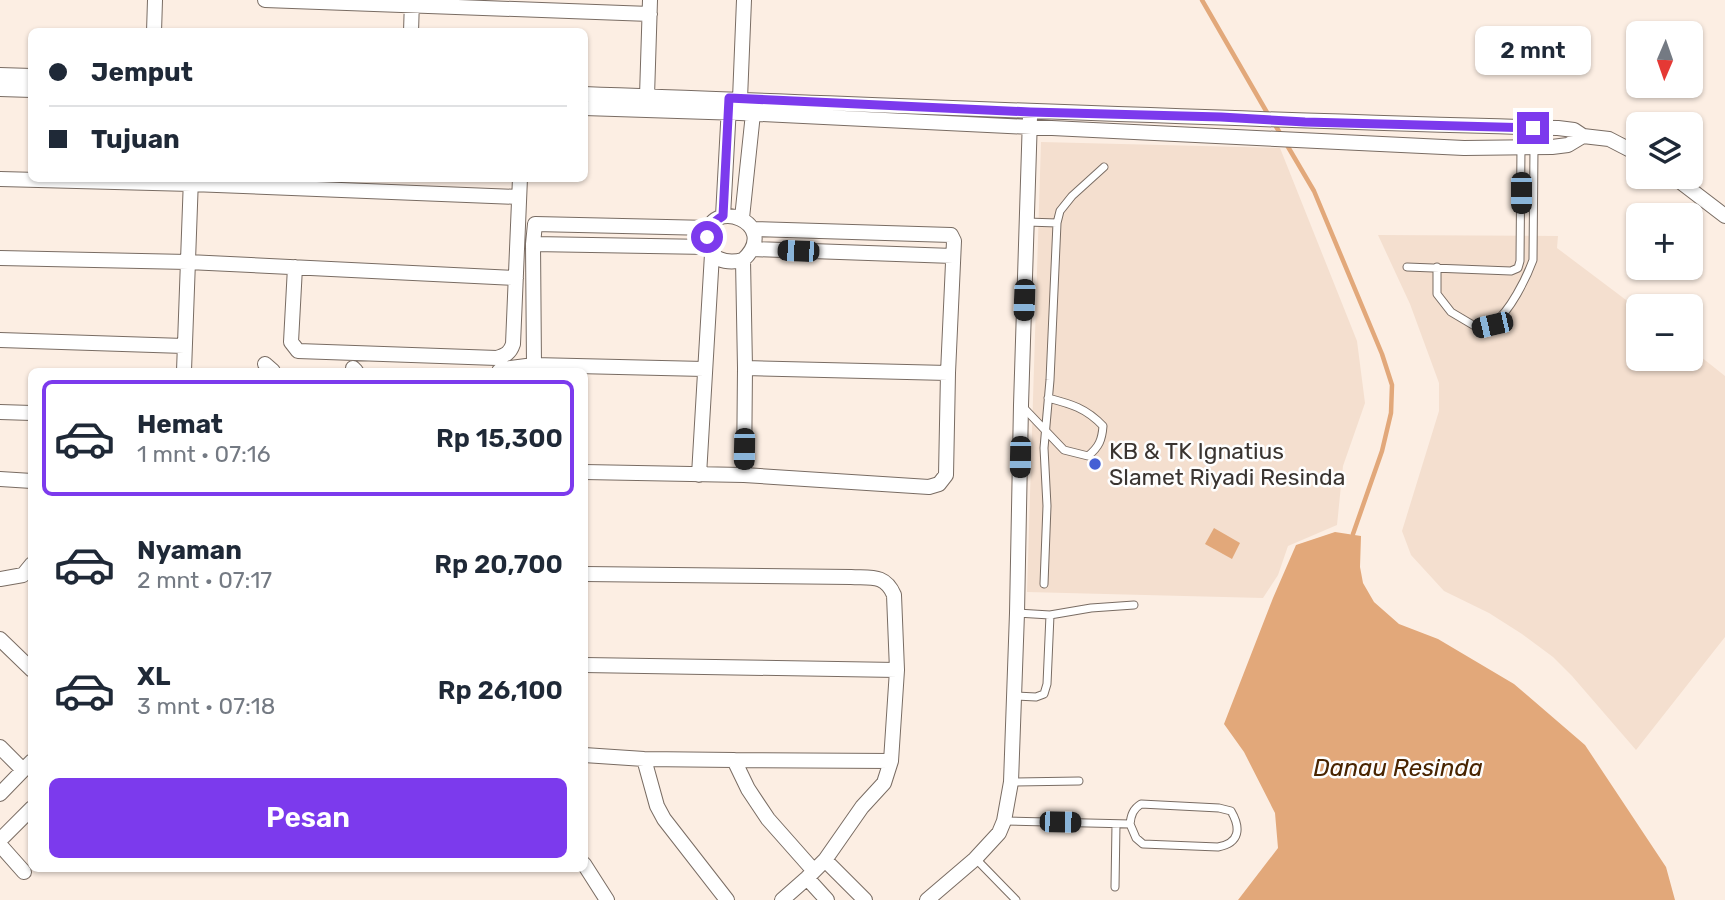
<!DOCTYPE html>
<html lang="id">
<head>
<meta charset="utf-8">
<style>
	:root { --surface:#fff; --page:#f2f2f3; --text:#1f2937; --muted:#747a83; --line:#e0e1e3; --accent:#7c3aed }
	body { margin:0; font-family:Rubik,sans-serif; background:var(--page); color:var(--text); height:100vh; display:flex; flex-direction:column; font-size:26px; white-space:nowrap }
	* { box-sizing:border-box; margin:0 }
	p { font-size:23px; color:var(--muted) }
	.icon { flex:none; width:38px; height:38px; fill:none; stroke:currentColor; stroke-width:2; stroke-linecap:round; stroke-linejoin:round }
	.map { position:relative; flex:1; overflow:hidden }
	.details { position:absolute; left:28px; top:368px; width:560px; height:504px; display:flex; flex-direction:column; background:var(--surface); border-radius:10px; box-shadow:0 2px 5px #0004 }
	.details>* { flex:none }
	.top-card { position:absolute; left:28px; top:28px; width:560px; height:154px; border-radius:10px; box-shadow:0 2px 5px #0004; display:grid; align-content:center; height:154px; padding:0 21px; background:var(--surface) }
	.needle { width:46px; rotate:182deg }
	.buttons { position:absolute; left:1626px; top:21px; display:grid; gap:14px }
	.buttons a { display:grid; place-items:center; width:77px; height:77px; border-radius:10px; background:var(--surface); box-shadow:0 2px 5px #0004; font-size:35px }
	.end { position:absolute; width:32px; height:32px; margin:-16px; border:9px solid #7c3aed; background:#fff; box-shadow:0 0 0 4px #fff }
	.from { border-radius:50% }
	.bubble { position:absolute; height:49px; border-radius:10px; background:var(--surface); box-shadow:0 2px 5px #0004; font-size:23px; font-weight:600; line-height:49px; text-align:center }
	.car { position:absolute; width:21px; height:42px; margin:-21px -10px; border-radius:9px; box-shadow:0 0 5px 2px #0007; background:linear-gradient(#222 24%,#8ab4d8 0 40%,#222 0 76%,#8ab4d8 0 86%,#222 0) }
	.top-card b { display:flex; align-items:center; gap:24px; height:66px; font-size:26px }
	.top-card b+b { border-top:2px solid var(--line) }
	.top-card i { width:18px; height:18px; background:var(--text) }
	ul { padding:12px 0 0; list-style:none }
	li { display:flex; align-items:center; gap:21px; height:116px; margin:0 14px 10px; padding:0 7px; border:4px solid transparent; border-radius:10px }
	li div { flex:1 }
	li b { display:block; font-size:26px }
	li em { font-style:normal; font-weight:600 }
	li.current { border-color:var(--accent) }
	li>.icon { width:63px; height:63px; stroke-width:1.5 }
	.primary-button { display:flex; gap:14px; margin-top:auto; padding:14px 21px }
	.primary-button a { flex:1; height:80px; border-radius:10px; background:var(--accent); color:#fff; font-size:28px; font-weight:600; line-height:80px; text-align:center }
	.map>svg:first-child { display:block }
	.built { fill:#f4dfcf }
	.water { fill:#e2a87a }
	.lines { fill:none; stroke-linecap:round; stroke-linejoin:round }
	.stream { stroke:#e2a87a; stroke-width:4.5 }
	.lane-casing { stroke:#796c63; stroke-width:9 }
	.street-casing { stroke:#796c63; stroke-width:16 }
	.lane { stroke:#fff; stroke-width:7 }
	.street { stroke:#fff; stroke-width:14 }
	.route { stroke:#7c3aed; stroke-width:9 }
	.poi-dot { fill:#4560d4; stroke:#fefefe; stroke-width:2.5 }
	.labels { text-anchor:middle; stroke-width:5; stroke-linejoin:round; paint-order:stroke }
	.poi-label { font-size:23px; fill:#3a3430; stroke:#fefefe; text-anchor:start }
	.water-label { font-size:24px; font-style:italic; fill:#492400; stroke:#fefefe }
</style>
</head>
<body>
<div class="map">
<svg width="1725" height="900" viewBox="0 0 1725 900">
	<rect width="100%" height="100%" fill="#fceee3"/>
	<!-- built -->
	<path class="built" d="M1041,142L1280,148L1357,341L1365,403L1343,466L1337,525L1288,546L1278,575L1263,598L1027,592Z
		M1378,235L1558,236L1557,248L1638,309V359H1690L1691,349L1725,376V637L1636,750L1572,676L1553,657L1522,634L1489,613L1444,591L1411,555L1402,531L1439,411V383L1410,304Z"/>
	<!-- water -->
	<path class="water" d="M1214,528L1240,543L1232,559L1205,544Z
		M1335,532L1361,536L1360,567L1363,583L1374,602L1399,624L1438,639L1514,684L1585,745L1666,867L1675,900H1238L1278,848L1275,813L1244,752L1224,724L1273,598L1296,545Z"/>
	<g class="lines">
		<!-- stream -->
		<path class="stream" d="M1202,0L1269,116
			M1274,123L1314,191L1382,354L1392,385L1391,413L1382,451L1353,534"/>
		<defs>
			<path id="lane" d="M1027,222L1057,223
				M1407,267L1511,271L1518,268L1520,261L1521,147
				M1437,267V294L1451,312L1478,328C1484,327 1490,326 1494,323C1510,311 1526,279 1533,260L1534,148
				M1022,406L1064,450L1088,456C1099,447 1102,440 1103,426C1086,408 1071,404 1048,398
				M1044,584L1047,506L1044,448L1050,380L1057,223L1060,211L1072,196L1104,167
				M1050,615L1091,608L1134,605
				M1014,696L1036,697L1044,694L1047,684L1050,615L1017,613
				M1011,782L1079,781
				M1004,821L1130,824L1136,838L1143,844L1218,847C1240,843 1241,828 1231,811L1219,808L1141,804C1133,809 1131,815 1130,824
				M976,859L1016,900
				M1115,887L1116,824"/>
			<path id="street" d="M265,0L650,14
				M154,32L155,0
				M411,32L412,0
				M0,75L32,76
				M0,89L32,90
				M584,94C909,106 1234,120 1558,128L1574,130L1583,136L1609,139L1638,154
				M647,96L650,0
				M740,99L744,0
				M584,108L740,113L1464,148L1552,147L1568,145L1583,136
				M1674,177L1725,216
				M0,179L191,184L519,197
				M723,216L729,106
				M742,218L754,104
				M533,244L708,247
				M752,249L953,256
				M0,258L188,262L516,278
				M743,260C727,264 707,260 707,239C707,194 783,223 743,260L745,368L744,475
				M295,267L291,342L298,351L497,358C506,355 510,353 513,344L520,178
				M0,340L184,346
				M265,364L273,371
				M534,365L533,244L535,224L710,228
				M353,368L356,371
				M745,368L948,373
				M184,371L191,178
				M499,371L502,369L534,365L704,369
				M0,412L32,413
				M584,472L744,475L929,487L939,484L946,475L948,373L954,241L951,235L753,229
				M699,475L712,254
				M0,479L32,481
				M584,574L851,577C871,578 885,574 894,595L897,670L891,761L884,783L862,807L825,860L807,878L782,900
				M0,579L23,575L32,564
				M0,639L32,670
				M584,665L897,670
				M0,747L23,770
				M584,755L644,759L734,760L748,789L768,819L814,871
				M644,759L657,806L664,819L727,900
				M734,760L891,761
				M0,794L32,761
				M0,840L32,808
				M0,845L24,872
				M825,860L865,900
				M584,864L607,900
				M807,878L827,900
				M927,900L975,859L999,833L1004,821L1011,782L1017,613L1021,405L1030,117"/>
		</defs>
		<!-- lane casing -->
		<use href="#lane" class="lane-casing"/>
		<!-- street casing -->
		<use href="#street" class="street-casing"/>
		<!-- lane -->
		<use href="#lane" class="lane"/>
		<!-- street -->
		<use href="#street" class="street"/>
	</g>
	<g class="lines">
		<!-- route -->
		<path class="route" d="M707,237C710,226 714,221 723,216L729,98L1030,112L1221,117L1305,122L1533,128"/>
	</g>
	<!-- markers -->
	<circle class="poi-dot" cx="1095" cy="464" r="7"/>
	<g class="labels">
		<!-- poi labels -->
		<g class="poi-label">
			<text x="1109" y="459">KB &amp; TK Ignatius<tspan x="1109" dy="26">Slamet Riyadi Resinda</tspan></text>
		</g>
		<!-- water labels -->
		<g class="water-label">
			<text x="1398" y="776">Danau Resinda</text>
		</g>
	</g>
</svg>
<div class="buttons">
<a><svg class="needle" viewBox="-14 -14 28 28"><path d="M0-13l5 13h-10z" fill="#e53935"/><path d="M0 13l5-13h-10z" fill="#747a83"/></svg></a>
<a><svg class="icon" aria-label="layers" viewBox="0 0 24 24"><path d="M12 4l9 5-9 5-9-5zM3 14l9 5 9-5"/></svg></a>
<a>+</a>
<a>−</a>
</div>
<i class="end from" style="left:707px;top:237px"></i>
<i class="end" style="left:1533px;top:128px"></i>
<div class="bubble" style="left:1475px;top:26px;width:116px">2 mnt</div>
<i class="car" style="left:1521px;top:193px;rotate:180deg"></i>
<i class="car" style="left:798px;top:251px;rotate:272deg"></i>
<i class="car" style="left:1024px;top:300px;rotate:182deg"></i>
<i class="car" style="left:1492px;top:325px;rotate:257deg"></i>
<i class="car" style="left:744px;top:449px;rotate:181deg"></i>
<i class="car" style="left:1020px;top:457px;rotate:181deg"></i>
<i class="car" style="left:1060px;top:822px;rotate:91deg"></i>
<div class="top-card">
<b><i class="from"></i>Jemput</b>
<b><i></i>Tujuan</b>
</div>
<section class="details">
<ul>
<li class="current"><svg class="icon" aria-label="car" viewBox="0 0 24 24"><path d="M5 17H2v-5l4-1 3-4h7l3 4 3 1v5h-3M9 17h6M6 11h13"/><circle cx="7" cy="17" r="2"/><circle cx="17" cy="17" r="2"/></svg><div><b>Hemat</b><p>1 mnt · 07:16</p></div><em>Rp 15,300</em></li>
<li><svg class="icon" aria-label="car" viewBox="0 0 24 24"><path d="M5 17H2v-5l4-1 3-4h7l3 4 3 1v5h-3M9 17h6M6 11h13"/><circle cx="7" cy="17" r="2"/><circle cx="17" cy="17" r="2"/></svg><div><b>Nyaman</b><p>2 mnt · 07:17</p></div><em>Rp 20,700</em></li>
<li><svg class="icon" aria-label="car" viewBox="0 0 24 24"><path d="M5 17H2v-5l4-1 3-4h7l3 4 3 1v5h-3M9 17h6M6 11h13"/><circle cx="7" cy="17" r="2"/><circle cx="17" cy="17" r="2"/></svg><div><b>XL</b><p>3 mnt · 07:18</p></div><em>Rp 26,100</em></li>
</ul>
<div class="primary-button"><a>Pesan</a></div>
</section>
</div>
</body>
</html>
